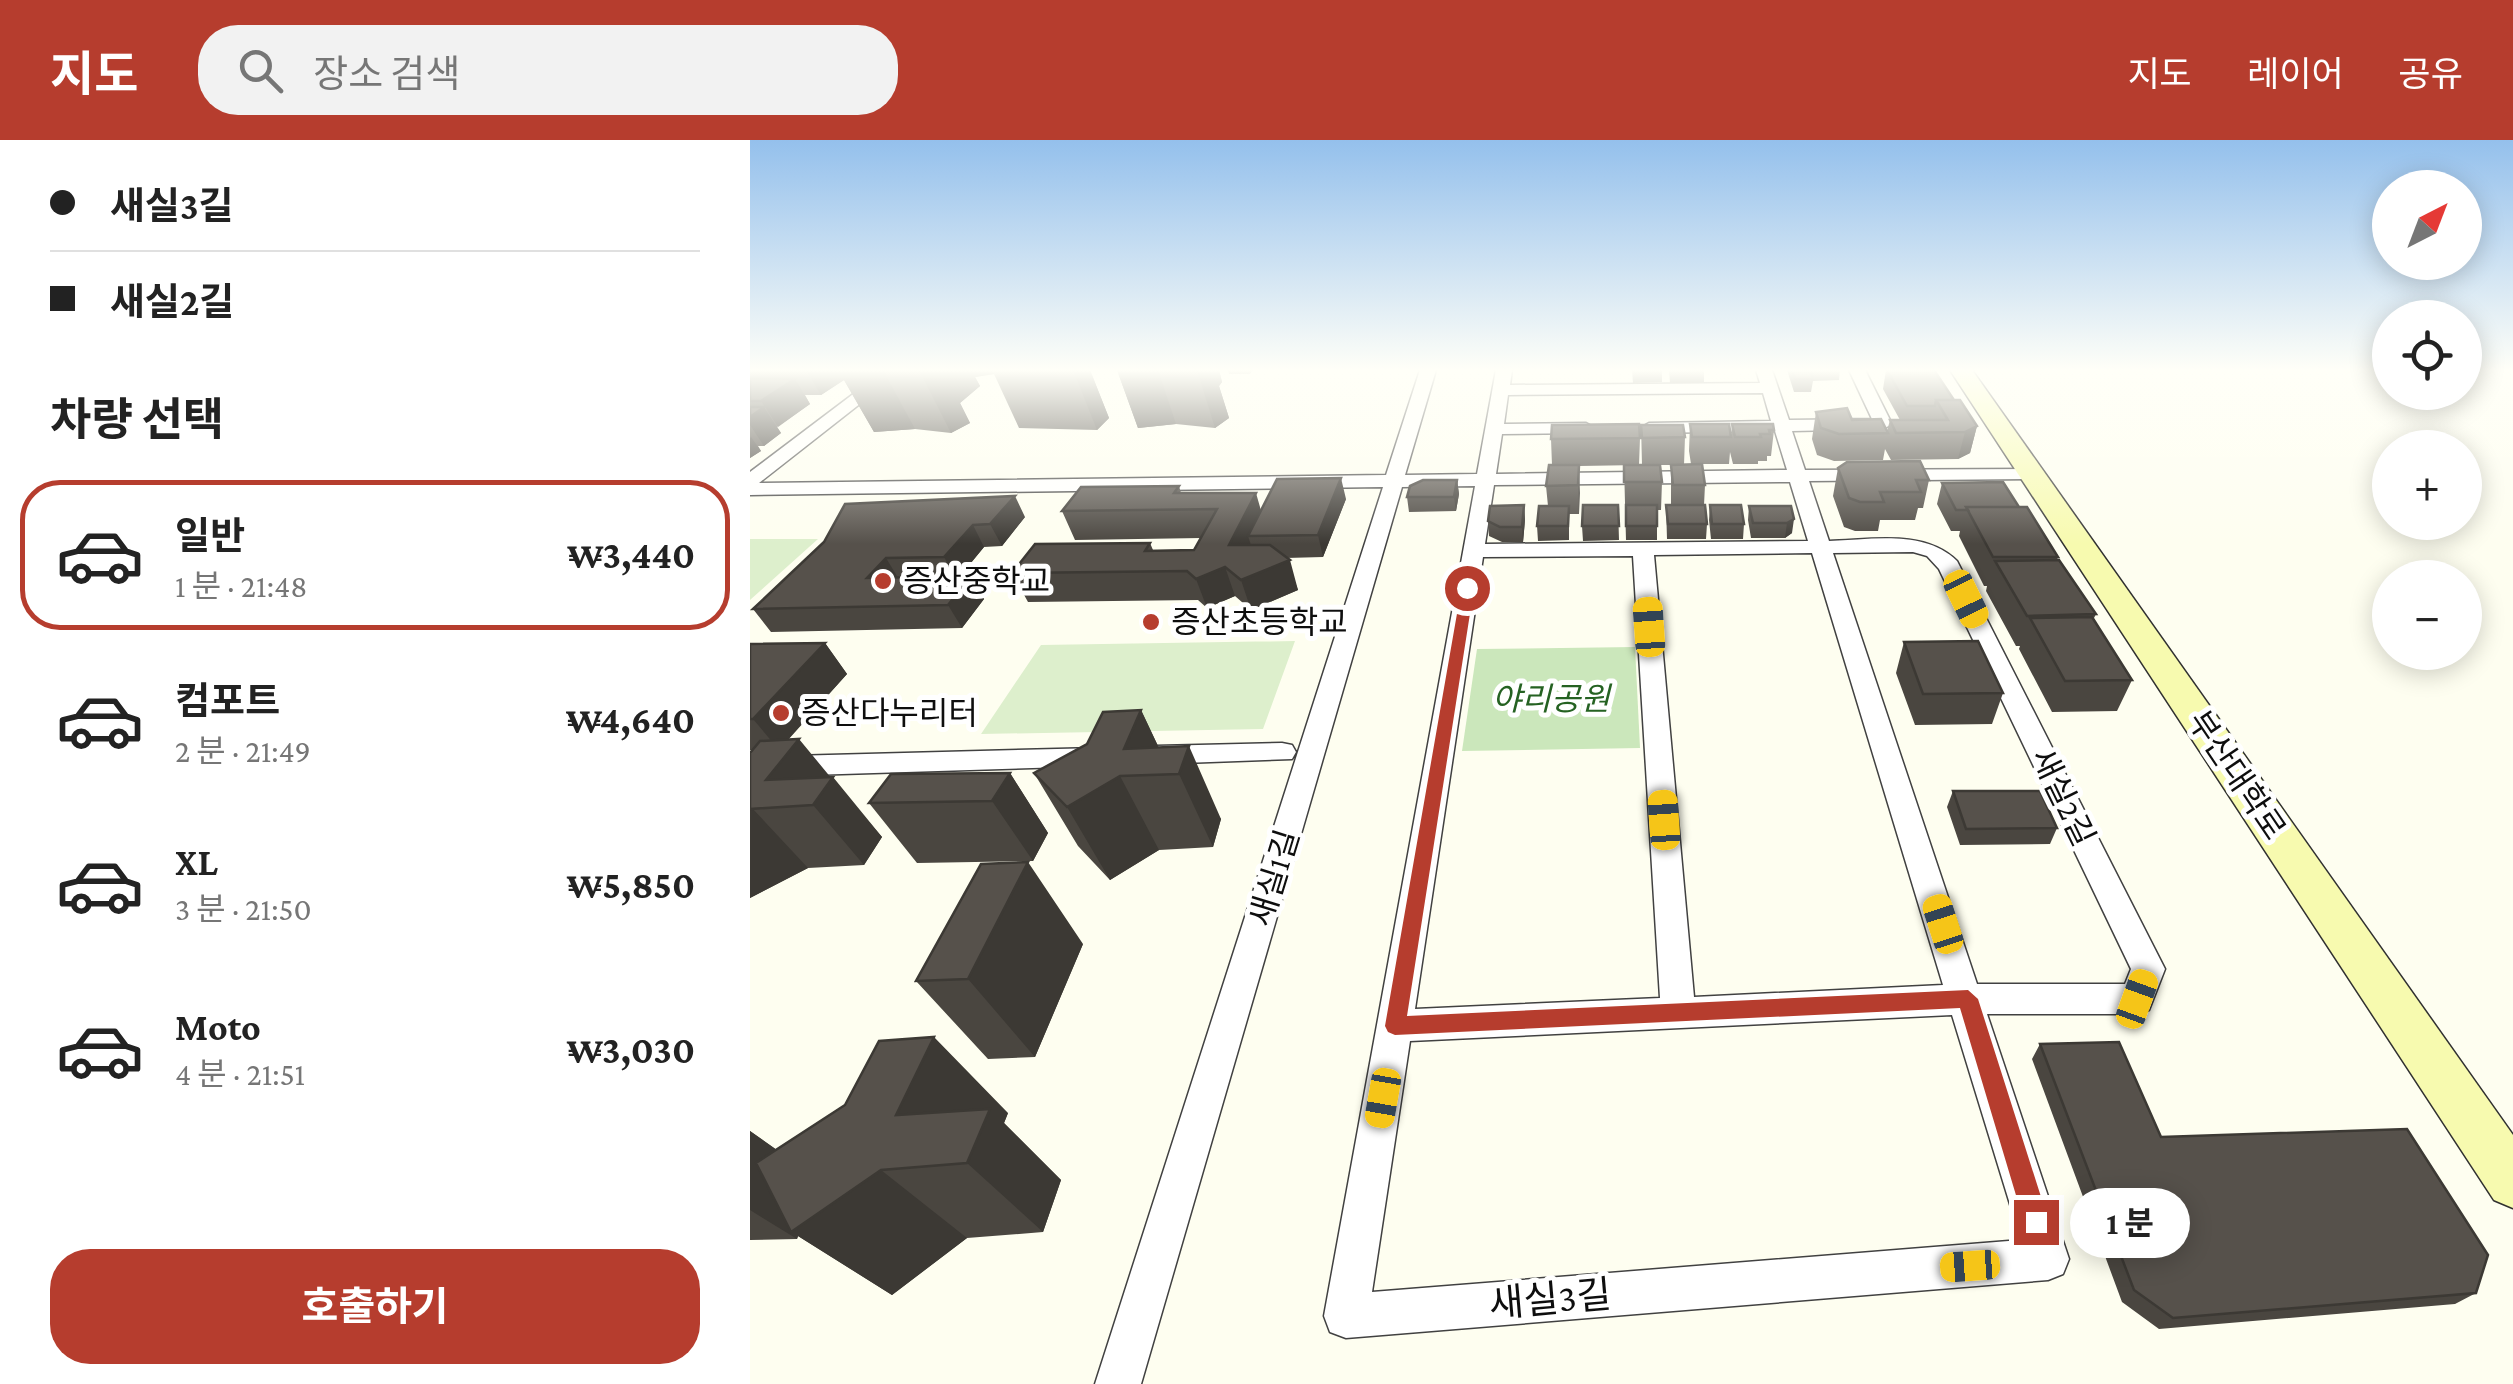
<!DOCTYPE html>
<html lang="ko">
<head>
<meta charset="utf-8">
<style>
	:root { --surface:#fff; --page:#f2f2f2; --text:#222; --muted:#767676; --line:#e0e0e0; --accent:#b63d2e }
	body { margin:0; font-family:"Crimson Pro","Noto Sans KR",serif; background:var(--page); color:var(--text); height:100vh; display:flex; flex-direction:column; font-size:38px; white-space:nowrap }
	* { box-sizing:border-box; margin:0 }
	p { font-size:32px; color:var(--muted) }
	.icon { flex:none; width:55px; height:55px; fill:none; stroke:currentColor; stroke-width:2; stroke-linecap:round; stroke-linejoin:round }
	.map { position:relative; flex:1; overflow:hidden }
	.sheet { display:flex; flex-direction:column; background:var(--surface); width:750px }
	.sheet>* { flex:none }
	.hud { display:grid; align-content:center; height:220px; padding:0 50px; background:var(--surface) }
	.needle { width:65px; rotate:42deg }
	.controls { position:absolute; left:1622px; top:30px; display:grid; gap:20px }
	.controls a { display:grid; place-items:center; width:110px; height:110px; border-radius:50%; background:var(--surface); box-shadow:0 5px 25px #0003; font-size:50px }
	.end { position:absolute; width:45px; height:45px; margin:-22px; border:12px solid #b63d2e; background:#fff; box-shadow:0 0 0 5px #fff }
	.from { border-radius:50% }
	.bubble { position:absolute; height:70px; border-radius:35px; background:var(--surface); box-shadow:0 5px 25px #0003; font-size:32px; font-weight:700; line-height:70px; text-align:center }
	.car { position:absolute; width:30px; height:60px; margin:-30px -15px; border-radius:12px; box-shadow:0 0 8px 2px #0007; background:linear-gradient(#f5c518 24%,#345 0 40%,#f5c518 0 76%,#345 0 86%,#f5c518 0) }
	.hud b { display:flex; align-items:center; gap:35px; height:95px; font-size:38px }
	.hud b+b { border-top:2px solid var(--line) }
	.hud i { width:25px; height:25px; background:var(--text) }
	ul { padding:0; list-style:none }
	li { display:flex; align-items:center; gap:30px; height:150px; margin:0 20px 15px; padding:0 30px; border:5px solid transparent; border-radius:40px }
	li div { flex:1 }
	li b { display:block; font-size:38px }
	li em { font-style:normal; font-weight:700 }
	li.current { border-color:var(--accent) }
	li>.icon { width:90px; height:90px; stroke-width:1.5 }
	h2 { padding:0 50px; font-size:45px; line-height:120px }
	.primary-button { display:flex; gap:20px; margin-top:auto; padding:20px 50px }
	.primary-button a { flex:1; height:115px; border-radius:40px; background:var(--accent); color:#fff; font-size:40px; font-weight:700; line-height:115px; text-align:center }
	header { display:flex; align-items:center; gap:60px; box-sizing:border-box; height:140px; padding:0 50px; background:var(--accent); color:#fff }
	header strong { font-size:48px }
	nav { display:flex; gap:55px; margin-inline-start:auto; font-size:35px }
	.search { width:700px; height:90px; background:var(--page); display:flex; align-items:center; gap:25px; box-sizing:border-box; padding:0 35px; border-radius:40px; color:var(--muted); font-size:38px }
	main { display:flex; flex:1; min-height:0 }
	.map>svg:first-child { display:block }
	.green { fill:#cbe7bb }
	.pitch { fill:#ddefcc }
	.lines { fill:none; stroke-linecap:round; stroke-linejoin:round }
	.street-casing { stroke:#414141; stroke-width:3 }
	.secondary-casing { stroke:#303030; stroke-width:3 }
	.street { fill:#fff; fill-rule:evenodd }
	.secondary { fill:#f7faaf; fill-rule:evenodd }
	.wall { fill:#4a4640 }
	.shaded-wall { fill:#3c3934 }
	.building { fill:#56514b; stroke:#3c3934; stroke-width:2.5 }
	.route { fill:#b63d2e }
	.poi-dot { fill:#b63d2e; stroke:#fff; stroke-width:4 }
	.labels { text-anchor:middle; stroke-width:10; stroke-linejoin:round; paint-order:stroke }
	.poi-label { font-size:32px; fill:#0e0e0e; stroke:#fff; text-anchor:start }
	.park-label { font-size:32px; font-style:italic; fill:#256222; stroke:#fff }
	.street-label { font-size:32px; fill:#0e0e0e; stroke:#fff }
	.near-street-label { font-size:38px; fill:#0e0e0e; stroke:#fff }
</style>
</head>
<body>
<header>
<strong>지도</strong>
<div class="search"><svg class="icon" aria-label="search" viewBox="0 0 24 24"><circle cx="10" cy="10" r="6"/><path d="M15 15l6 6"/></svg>장소 검색</div>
<nav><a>지도</a><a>레이어</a><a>공유</a></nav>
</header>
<main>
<section class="sheet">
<div class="hud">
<b><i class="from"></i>새실3길</b>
<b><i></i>새실2길</b>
</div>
<h2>차량 선택</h2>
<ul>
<li class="current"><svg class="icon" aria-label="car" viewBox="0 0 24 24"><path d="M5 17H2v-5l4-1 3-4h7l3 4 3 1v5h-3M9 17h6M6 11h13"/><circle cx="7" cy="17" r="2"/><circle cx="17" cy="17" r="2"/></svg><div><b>일반</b><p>1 분 · 21:48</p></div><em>₩3,440</em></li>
<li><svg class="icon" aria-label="car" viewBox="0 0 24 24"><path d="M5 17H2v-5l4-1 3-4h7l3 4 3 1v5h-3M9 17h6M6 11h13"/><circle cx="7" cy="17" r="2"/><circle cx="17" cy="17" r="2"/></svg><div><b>컴포트</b><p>2 분 · 21:49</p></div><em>₩4,640</em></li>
<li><svg class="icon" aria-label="car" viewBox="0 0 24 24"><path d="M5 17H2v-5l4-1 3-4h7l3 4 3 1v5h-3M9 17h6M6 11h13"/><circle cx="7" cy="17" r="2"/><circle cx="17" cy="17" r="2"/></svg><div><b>XL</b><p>3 분 · 21:50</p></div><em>₩5,850</em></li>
<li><svg class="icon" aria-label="car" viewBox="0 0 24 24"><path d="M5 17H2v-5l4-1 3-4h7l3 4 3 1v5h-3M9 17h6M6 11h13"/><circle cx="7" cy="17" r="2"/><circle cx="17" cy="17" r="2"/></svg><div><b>Moto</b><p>4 분 · 21:51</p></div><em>₩3,030</em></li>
</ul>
<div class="primary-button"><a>호출하기</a></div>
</section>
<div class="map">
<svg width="1763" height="1244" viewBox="0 0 1763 1244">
	<rect width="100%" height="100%" fill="#fefef0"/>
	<!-- green -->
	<path class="green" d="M885,507L890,608L712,611L727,509Z"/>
	<!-- pitch -->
	<path class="pitch" d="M0,399H68L0,460Z
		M545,501L513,589L231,594L291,505Z"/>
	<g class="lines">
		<defs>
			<path id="street" d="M135,230H153L9,343L636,335L670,230H686L655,335L727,334L746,230H762L760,245L1010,243L1006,230H1022L1039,280L1122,279L1099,230H1115L1142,284L1133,289L1042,291L1055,330L1288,329L1290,333L1281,339L1059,341L1079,401C1122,400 1174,389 1207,421L1415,829L1399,870L1387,874H1237L1319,1119L1313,1134L1298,1140L596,1198L580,1192L574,1176L725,346L652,347L391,1244H345L633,347L0,355V332ZM1013,253L1021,281L899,283L890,288L899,293L1025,291L1037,330L746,334L752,294L836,293L845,288L836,283L754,284L758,255ZM1040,342L1058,401L735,404L744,345ZM1163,412L1177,416L1189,429L1381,829L1375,844H1227L1083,413ZM1062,413L1193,845L944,857L904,415ZM883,416L910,858L665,869L733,417ZM1202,875L1271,1100L622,1152L660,901Z
				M532,603L542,605L546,612L542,619L406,624L396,622L392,615L396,608L406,606Z
				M348,608L358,610L362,617L358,624L348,626L0,637V617Z"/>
			<path id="secondary" d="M1200,230H1222L1763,995V1068L1744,1060Z"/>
		</defs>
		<!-- street casing -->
		<use href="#street" class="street-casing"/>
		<!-- secondary casing -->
		<use href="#secondary" class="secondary-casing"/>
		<!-- street -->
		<use href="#street" class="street"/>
		<!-- secondary -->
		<use href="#secondary" class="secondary"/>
	</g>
	<!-- wall -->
	<path class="wall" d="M0,230H340L359,278L347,290L269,288L244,234L225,237L230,246L210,263L220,283L201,293L165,289L124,292L94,240L71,255H55L60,264L27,287L31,293L14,306H8L11,311L0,318Z
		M367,230H469L472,242L469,246L479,278L465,288L426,284L388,288Z
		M478,230H503L500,234H479Z
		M882,230H912V242L883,243Z
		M919,230H954V243H920Z
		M1037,230H1090L1089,240L1063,241L1061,252H1044Z
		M1136,230L1204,260L1227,286L1220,313L1208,319L1141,320L1135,309L1133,320L1084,321L1067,315L1062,299L1066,272L1102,280L1137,291L1140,280H1150L1133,249Z
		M940,284L981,296L982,284L1024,290L1021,316H1017V321H1008V324H983L980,312L979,324H941L939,311Z
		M891,285L935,297L934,325L955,345L954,365L957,384L956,399H917L916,365H921V325H892Z
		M890,298L889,325L829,326V374H819V400L788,401L787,386L798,366L796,346L802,325L801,299Z
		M874,325L912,342L911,370H907V400H876Z
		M1088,328L1179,340L1173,368H1168L1165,380H1130L1128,391H1105L1094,387L1083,356Z
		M707,340L709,354L706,371L659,372L657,357Z
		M1192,343L1269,367L1308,417L1307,420L1346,474L1343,480L1382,540L1367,571L1302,572L1269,509L1270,506H1266L1236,451L1237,446H1234L1209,396L1210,391H1201L1187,364Z
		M429,346L431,353L511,370L596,359L573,417L536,418L548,450L501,470L485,456L457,468L448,460L278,462L262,433L400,403L403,410H444L451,398L325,400L312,371Z
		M774,365L775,380L773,402H752L739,396L738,381Z
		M868,365L869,400L833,401L832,386Z
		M960,365L994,384L993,399H961L959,380Z
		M999,366H1041L1042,393L1035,398H1001L998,380Z
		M275,377L252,406L234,407L210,436L234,459L212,488L21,492L3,469L74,402Z
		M1154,502L1253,553L1242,584L1165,585L1146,533Z
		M75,503L97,534L38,599L80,637L132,697L114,725L58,728L0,758V613L2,610H0V504Z
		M391,570L409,608L471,679L463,707L409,710L360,740L328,706L284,633L337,604Z
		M260,633L298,693L283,721L167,723L119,663Z
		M1203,651L1307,688L1300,704L1210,705L1197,667Z
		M333,804L285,917L238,919L166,841Z
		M1290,904L1411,997L1726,1153L1705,1164L1409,1189L1372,1162L1282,919Z
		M258,973L254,983L311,1040L293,1092L217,1098L142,1155L48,1096L47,1099L0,1100V991L27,1010Z"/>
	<!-- shaded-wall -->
	<path class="shaded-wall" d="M56,230H133L165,289L124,292L94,240L71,255Z
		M169,230H242L244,234L225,237L230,246L210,263L220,283L201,293Z
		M323,230H340L359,278L347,290Z
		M367,230H408L426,284L388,288Z
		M447,230H469L472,242L469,246L479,278L465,288Z
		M45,239L60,264L28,287L11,261Z
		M14,267L31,293L14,306L0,285V277Z
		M1227,286L1220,313L1208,319L1215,292Z
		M1,297L11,311L0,318V298Z
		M829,325L830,353L829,374L828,345Z
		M591,338L596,359L573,417L568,395Z
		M707,340L709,354L706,371L704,357Z
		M506,353L514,381L498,396L502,408L479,405Z
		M265,356L275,377L252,406L240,384Z
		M774,365L775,380L773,402L772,387Z
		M1044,379L1042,393L1035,398L1037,383Z
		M223,385L234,407L207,440L194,417Z
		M136,418L150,441L117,438Z
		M540,420L548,450L501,470L491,440Z
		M475,427L485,456L457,468L446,439Z
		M221,436L234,459L212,488L198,465Z
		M75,503L97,534L29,610L3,579Z
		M391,570L421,634L374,609Z
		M49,599L82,639L83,637L132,697L114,725L63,665L16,640Z
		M439,606L471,679L463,707L429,634Z
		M260,633L298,693L283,721L242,661Z
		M370,636L409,710L360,740L317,667Z
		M2,668L58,728L0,758V669Z
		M278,722L333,804L285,917L218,839Z
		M184,897L258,973L254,983L311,1040L293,1092L217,1023L146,975Z
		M0,991L77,1046L131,1030L217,1098L142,1155L48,1096L47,1099L0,1070Z"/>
	<!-- building -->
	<path class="building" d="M1042,230H1060L1063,239H1045Z
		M1137,230H1184L1204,260H1186L1185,266H1157Z
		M0,238L45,239L11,261H0Z
		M1186,260H1210L1227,286L1215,292L1146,293L1140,280H1198Z
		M0,267H14L0,277Z
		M1097,268L1102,280L1131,279L1138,293L1089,294L1071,288L1066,272Z
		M889,284L890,298L801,299L802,285Z
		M940,284H979L981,297H942Z
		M982,284H1023L1024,290H1019L1020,294H1010L1011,297H985Z
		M891,285H933L935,297L892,298Z
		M1170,321L1179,340H1166L1171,352H1130L1134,362H1110L1099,358L1088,328L1097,322Z
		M952,324L955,345H923L921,325Z
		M799,325H829L828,345L796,346Z
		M874,325H910L912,342H874Z
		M591,338L568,395L498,396L527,339Z
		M673,340H707L704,357H657L660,346Z
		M1253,342L1269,367H1216L1218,370H1206L1192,343Z
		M429,346L424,353H506L479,405H520L540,420L491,440L475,427L446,439L437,431L262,433L285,404L400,403L395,411L444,410L467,369L312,371L331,347Z
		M265,356L240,384L223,385L194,417L136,418L117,438L221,436L198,465L3,469L74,402L95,364Z
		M774,365L772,387H750L738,381L740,366Z
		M833,365H868L869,386H832Z
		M876,365H907V386H876Z
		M916,365H955L957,384H918Z
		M960,365H991L994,384H962Z
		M789,366H819L818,386H787Z
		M999,366H1041L1044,379L1037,383H1003Z
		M1216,367H1277L1308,417H1243Z
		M1309,420L1346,474L1277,476L1245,421Z
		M1342,477L1382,540L1315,541L1280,478Z
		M1228,501L1253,553L1173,554L1154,502Z
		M75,503L3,579H0V504Z
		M391,570L374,609L439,606L429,634L370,636L317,667L284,633L337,604L353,572Z
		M49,599L16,640L83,637L63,665L0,669V613L10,601Z
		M260,633L242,661L119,663L141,634Z
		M1203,651H1290L1307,688L1216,689Z
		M278,722L218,839L166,841L231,724Z
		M184,897L146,975L240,969L217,1023L131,1030L41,1092L6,1023L95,965L129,901Z
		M1369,902L1411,997L1657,989L1738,1115L1726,1153L1423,1178L1384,1150L1290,904Z"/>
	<!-- sky -->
	<linearGradient id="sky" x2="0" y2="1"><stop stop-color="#94c0ec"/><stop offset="0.57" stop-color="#fffff8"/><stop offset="1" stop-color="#fffff8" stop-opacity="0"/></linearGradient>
	<rect width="1763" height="404" fill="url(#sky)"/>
	<!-- route -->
	<path class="route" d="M712,445L724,448L657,876L1218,850L1228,859L1299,1082L1295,1091L1286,1094L1278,1091L1274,1082L1210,868L645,895L638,892L635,886Z"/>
	<!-- markers -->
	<g class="poi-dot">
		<circle cx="133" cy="441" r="10"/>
		<circle cx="401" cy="482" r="10"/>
		<circle cx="31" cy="573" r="10"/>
	</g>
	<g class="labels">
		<!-- poi labels -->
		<g class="poi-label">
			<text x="153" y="452">증산중학교</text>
			<text x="421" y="493">증산초등학교</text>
			<text x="51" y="584">증산다누리터</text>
		</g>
		<!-- park labels -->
		<g class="park-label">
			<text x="801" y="570">야리공원</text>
		</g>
		<!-- street labels -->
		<g class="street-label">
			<text transform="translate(1487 635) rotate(56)" y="11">부산대학로</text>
			<text transform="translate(1313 657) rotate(64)" y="11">새실2길</text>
			<text transform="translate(524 738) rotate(-73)" y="11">새실1길</text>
		</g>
		<!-- near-street labels -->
		<g class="near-street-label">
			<text transform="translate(800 1159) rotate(-5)" y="13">새실3길</text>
		</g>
	</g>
</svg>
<div class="controls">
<a><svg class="needle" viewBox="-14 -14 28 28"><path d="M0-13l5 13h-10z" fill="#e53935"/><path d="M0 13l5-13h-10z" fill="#767676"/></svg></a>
<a><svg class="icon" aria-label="locate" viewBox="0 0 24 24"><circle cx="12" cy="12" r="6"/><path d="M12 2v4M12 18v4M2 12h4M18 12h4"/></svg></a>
<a>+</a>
<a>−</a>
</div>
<i class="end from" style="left:717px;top:448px"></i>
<i class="end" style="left:1286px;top:1082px"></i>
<div class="bubble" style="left:1320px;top:1048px;width:120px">1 분</div>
<i class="car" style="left:1216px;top:459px;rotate:154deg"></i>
<i class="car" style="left:899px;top:487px;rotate:356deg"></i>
<i class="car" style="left:914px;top:680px;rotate:356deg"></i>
<i class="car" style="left:1193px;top:784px;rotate:342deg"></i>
<i class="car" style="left:1387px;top:859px;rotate:20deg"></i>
<i class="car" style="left:633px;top:958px;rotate:190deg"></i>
<i class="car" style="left:1220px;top:1126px;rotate:266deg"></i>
</div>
</main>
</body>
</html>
